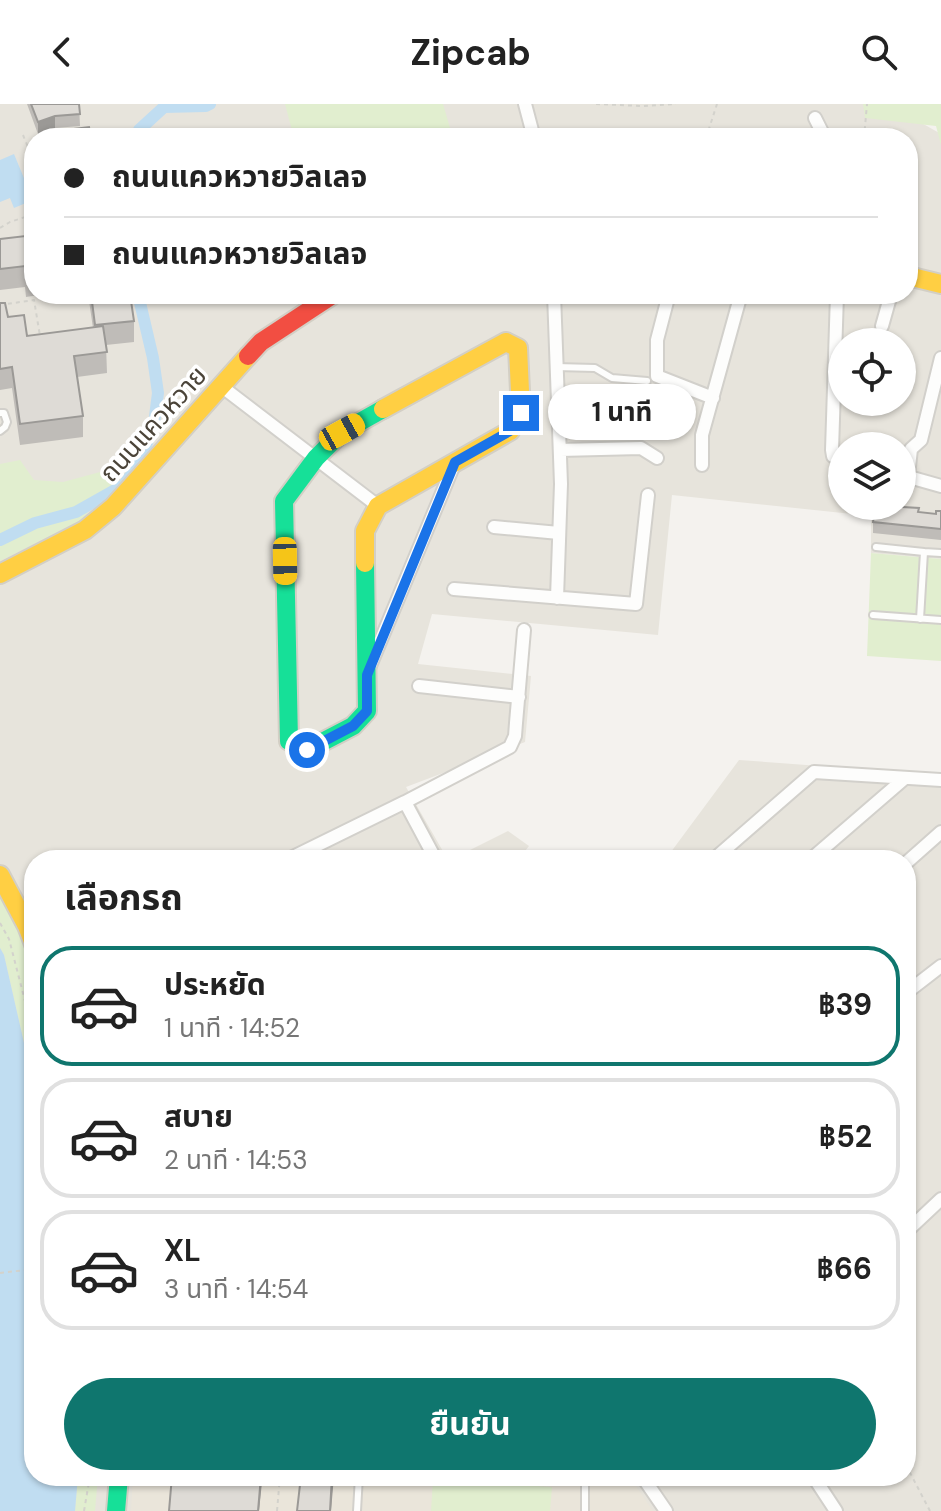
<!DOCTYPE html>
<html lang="th">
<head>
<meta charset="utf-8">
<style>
	:root { --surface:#fff; --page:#f6f6f6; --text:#222; --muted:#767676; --line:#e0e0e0; --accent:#0f766e }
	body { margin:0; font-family:"DM Sans","Noto Sans Thai",sans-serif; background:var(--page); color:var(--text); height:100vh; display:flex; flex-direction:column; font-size:30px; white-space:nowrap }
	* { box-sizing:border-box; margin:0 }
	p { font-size:26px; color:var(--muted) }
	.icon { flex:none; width:44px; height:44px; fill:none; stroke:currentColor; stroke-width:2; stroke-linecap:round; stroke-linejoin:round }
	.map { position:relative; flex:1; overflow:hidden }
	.sheet { position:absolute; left:24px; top:746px; width:892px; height:636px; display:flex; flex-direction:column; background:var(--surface); border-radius:32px; box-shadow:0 2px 6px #0004 }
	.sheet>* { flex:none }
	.guide { position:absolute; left:24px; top:24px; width:894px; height:176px; border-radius:32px; box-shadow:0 2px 6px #0004; display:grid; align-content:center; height:176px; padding:0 40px; background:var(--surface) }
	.buttons { position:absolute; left:828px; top:224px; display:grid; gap:16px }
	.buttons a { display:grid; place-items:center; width:88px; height:88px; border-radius:50%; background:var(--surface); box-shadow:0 2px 6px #0004; font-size:40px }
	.end { position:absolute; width:36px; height:36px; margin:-18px; border:10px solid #1a73e8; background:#fff; box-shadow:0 0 0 4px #fff }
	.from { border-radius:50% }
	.bubble { position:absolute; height:56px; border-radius:28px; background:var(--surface); box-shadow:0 2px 6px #0004; font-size:26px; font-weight:700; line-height:56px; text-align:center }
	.car { position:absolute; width:24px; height:48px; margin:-24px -12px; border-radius:10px; box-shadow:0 0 6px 2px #0007; background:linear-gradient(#f5c518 24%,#345 0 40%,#f5c518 0 76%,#345 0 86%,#f5c518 0) }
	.guide b { display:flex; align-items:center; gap:28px; height:76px; font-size:30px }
	.guide b+b { border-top:2px solid var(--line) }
	.guide i { width:20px; height:20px; background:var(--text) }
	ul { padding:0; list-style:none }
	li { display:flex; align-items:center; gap:24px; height:120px; margin:0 16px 12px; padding:0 24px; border:4px solid var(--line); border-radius:32px }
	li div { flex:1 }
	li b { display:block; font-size:30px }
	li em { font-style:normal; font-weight:700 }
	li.selected { border-color:var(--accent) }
	li>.icon { width:72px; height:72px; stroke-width:1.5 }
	h2 { padding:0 40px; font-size:36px; line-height:96px }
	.cta { display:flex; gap:16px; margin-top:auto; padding:16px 40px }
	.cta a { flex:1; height:92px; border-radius:48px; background:var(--accent); color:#fff; font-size:32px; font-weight:700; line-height:92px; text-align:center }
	header { display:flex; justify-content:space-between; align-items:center; height:104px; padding:0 40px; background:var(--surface); font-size:36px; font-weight:700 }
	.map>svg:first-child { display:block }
	.residential { fill:#e7e4dc; fill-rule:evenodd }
	.education { fill:#eae5da }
	.green { fill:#e1eecf }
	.water { fill:#c0ddf1 }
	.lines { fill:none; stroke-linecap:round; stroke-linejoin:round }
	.canal { stroke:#c0ddf1; stroke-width:12 }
	.lane-casing { stroke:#d2d0cb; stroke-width:10 }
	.street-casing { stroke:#d2d0cb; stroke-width:16 }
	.fast-casing { stroke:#d3cfc5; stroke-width:22 }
	.slow-casing { stroke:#d3cfc5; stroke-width:22 }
	.jam-casing { stroke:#d3cfc5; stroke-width:22 }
	.path { stroke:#d3d2cc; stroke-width:2; stroke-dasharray:4 4; stroke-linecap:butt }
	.lane { stroke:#fdfdfc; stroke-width:6 }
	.street { stroke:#fdfdfc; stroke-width:12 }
	.fast { stroke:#16e098; stroke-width:18 }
	.slow { stroke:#ffcf43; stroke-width:18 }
	.jam { stroke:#f24e42; stroke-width:18 }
	.wall { fill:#bfbcb8 }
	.shaded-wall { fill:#9b9996 }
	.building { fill:#dedbd6; stroke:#9b9996; stroke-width:2 }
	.route { stroke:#1a73e8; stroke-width:10 }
	.labels { text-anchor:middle; stroke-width:7; stroke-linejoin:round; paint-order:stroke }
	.street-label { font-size:26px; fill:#4b4439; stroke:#fff }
</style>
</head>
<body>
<header><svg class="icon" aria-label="back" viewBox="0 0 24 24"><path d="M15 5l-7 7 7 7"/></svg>Zipcab<svg class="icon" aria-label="search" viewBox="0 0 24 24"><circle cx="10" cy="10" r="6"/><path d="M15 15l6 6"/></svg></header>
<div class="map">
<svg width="941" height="1407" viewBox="0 0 941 1407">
	<rect width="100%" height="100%" fill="#f4f2ee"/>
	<!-- residential -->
	<path class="residential" d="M0,0H888L941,30V455L871,449V412L672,391L658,531L432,510L418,560L531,572L525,638L406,683L448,756H34V1372H906V756H665L739,656L941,671V1407H0ZM34,34H908V190H34ZM842,238H902V298H842ZM842,342H902V402H842Z
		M508,727L529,742L518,756H450Z"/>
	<!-- education -->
	<path class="education" d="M133,1372H629L653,1407H131Z"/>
	<!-- green -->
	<path class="green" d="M285,0H443L453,34H294Z
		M863,0H941V41L936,22L865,14Z
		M20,356L34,376L63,378L130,360L80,417L0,457V360Z
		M871,449L941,455V557L867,552Z
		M0,786L22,828L34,878V983L4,851L0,844Z
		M78,1372H98L95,1407H75Z
		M433,1375L552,1383L550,1407H431Z"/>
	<!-- water -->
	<path class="water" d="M14,50L33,96L14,104L10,94L0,98V56Z
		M0,844L4,851L34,983V1372H78L75,1407H0Z"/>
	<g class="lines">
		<!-- canal -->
		<path class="canal" d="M136,34L139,26L164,3L206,2L210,0
			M0,436L35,419L76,408L124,381L140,358L154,320L158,289L153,254L138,190"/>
		<defs>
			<path id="lane" d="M556,263L595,264L612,274L647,277
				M0,309H4L7,318L5,323L0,327
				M876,443L924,448L920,515
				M924,448L941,449
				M873,511L941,516
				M357,1407L359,1372
				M585,1407V1372"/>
			<path id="street" d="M525,0L534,34
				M815,14L825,34
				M554,190L561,380L557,494
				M669,190L657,236V272L713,294
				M837,190L832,346L833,352L842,354
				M882,222L891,190
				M221,282L378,402
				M560,346L641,344L657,354
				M702,361V331L741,190
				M902,371L941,382
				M908,372L911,345L921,336L941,254
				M494,423L559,429
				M454,485L636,500L648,391
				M370,562L455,358
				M419,582L519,593
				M405,698L436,756
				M287,756L405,698L510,643L515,632L516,619L524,526
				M713,756L814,668L941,676
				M810,756L905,674
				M906,759L941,728
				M906,889L941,862
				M906,1128L941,1095
				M642,1372L666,1407
				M813,1372L836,1407"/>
			<path id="fast" d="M365,459L367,607L353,622L307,646L289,637L284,397L316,354L342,328L383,305
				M116,1407L119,1372"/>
			<path id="slow" d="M908,172L941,180
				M383,305L506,238
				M365,459V427L378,402L510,327L521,309L518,244L506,238
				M0,470L85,426L113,403L248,252
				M0,771L27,822L34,840"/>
			<path id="jam" d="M248,252L261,238L334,190"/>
		</defs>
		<!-- lane casing -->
		<use href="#lane" class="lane-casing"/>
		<!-- street casing -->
		<use href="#street" class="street-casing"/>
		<!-- fast casing -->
		<use href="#fast" class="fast-casing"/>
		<!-- slow casing -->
		<use href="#slow" class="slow-casing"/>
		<!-- jam casing -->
		<use href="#jam" class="jam-casing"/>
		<!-- path -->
		<path class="path" d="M596,0L642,2L676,0
			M23,31L34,58
			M706,34L717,0
			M864,34L867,0
			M0,124L10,118L34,110
			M0,201L34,196L40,232
			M0,819L9,835L34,932
			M0,1169L34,1165
			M906,1361L930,1407
			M84,1407L90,1372
			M277,1407L280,1372"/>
		<!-- lane -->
		<use href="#lane" class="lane"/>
		<!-- street -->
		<use href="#street" class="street"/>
		<!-- fast -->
		<use href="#fast" class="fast"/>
		<!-- slow -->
		<use href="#slow" class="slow"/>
		<!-- jam -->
		<use href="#jam" class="jam"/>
	</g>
	<!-- wall -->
	<path class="wall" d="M27,0H79L80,22L55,24L38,30Z
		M34,131V190L39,191L26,193L25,183L0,186V135Z
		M88,190H130L134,217V238L106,241L107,269L77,273L83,312V333L20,341L12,284L0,286V199L8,213L27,232L93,224Z
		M941,407V436L873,429V418L919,408L936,410Z"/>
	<!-- shaded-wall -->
	<path class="shaded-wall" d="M55,12V24L38,30V18Z
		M261,1372H262V1378L259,1407H258Z
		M332,1372H334L331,1407H330Z"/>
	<!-- building -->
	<path class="building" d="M31,0H79L80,10L55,12L38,18Z
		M89,23L91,34H57L56,27Z
		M34,131V171L26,172L25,162L0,165V135Z
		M91,190H130L134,217L95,221Z
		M0,199H5L8,213L24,211L27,232L103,222L107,248L74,252L83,312L20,320L12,263L0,265Z
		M885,402L919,404L918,408L936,410V407H941V425L873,418L875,404L885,405Z
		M172,1372H261L258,1407H169Z
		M301,1372H332L330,1407H297Z"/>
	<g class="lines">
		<!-- route -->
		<path class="route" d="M307,646L353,622L367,607V571L455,358L510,327L521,309"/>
	</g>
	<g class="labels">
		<!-- street labels -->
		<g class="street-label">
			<text transform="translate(153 320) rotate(-48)" y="9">ถนนแควหวาย</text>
		</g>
	</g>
</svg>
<div class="buttons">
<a><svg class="icon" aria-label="locate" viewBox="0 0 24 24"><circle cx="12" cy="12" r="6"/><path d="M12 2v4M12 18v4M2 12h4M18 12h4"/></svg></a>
<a><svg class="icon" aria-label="layers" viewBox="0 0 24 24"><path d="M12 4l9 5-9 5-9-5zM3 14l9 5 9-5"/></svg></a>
</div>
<i class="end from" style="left:307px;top:646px"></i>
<i class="end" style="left:521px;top:309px"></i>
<div class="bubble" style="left:548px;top:280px;width:148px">1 นาที</div>
<i class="car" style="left:342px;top:328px;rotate:61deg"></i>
<i class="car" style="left:285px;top:457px;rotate:179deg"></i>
<div class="guide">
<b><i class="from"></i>ถนนแควหวายวิลเลจ</b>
<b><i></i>ถนนแควหวายวิลเลจ</b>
</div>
<section class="sheet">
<h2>เลือกรถ</h2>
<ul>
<li class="selected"><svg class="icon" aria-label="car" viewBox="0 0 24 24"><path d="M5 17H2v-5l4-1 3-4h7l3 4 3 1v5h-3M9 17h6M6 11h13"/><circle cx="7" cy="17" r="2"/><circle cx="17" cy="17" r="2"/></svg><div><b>ประหยัด</b><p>1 นาที · 14:52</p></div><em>฿39</em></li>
<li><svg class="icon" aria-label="car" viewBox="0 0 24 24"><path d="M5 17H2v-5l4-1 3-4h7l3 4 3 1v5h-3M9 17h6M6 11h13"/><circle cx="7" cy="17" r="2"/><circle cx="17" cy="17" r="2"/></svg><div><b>สบาย</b><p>2 นาที · 14:53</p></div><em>฿52</em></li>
<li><svg class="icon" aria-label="car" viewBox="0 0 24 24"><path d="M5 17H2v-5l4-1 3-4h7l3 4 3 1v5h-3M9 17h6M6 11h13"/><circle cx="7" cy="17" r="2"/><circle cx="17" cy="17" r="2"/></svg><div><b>XL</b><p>3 นาที · 14:54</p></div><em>฿66</em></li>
</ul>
<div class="cta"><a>ยืนยัน</a></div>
</section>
</div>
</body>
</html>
